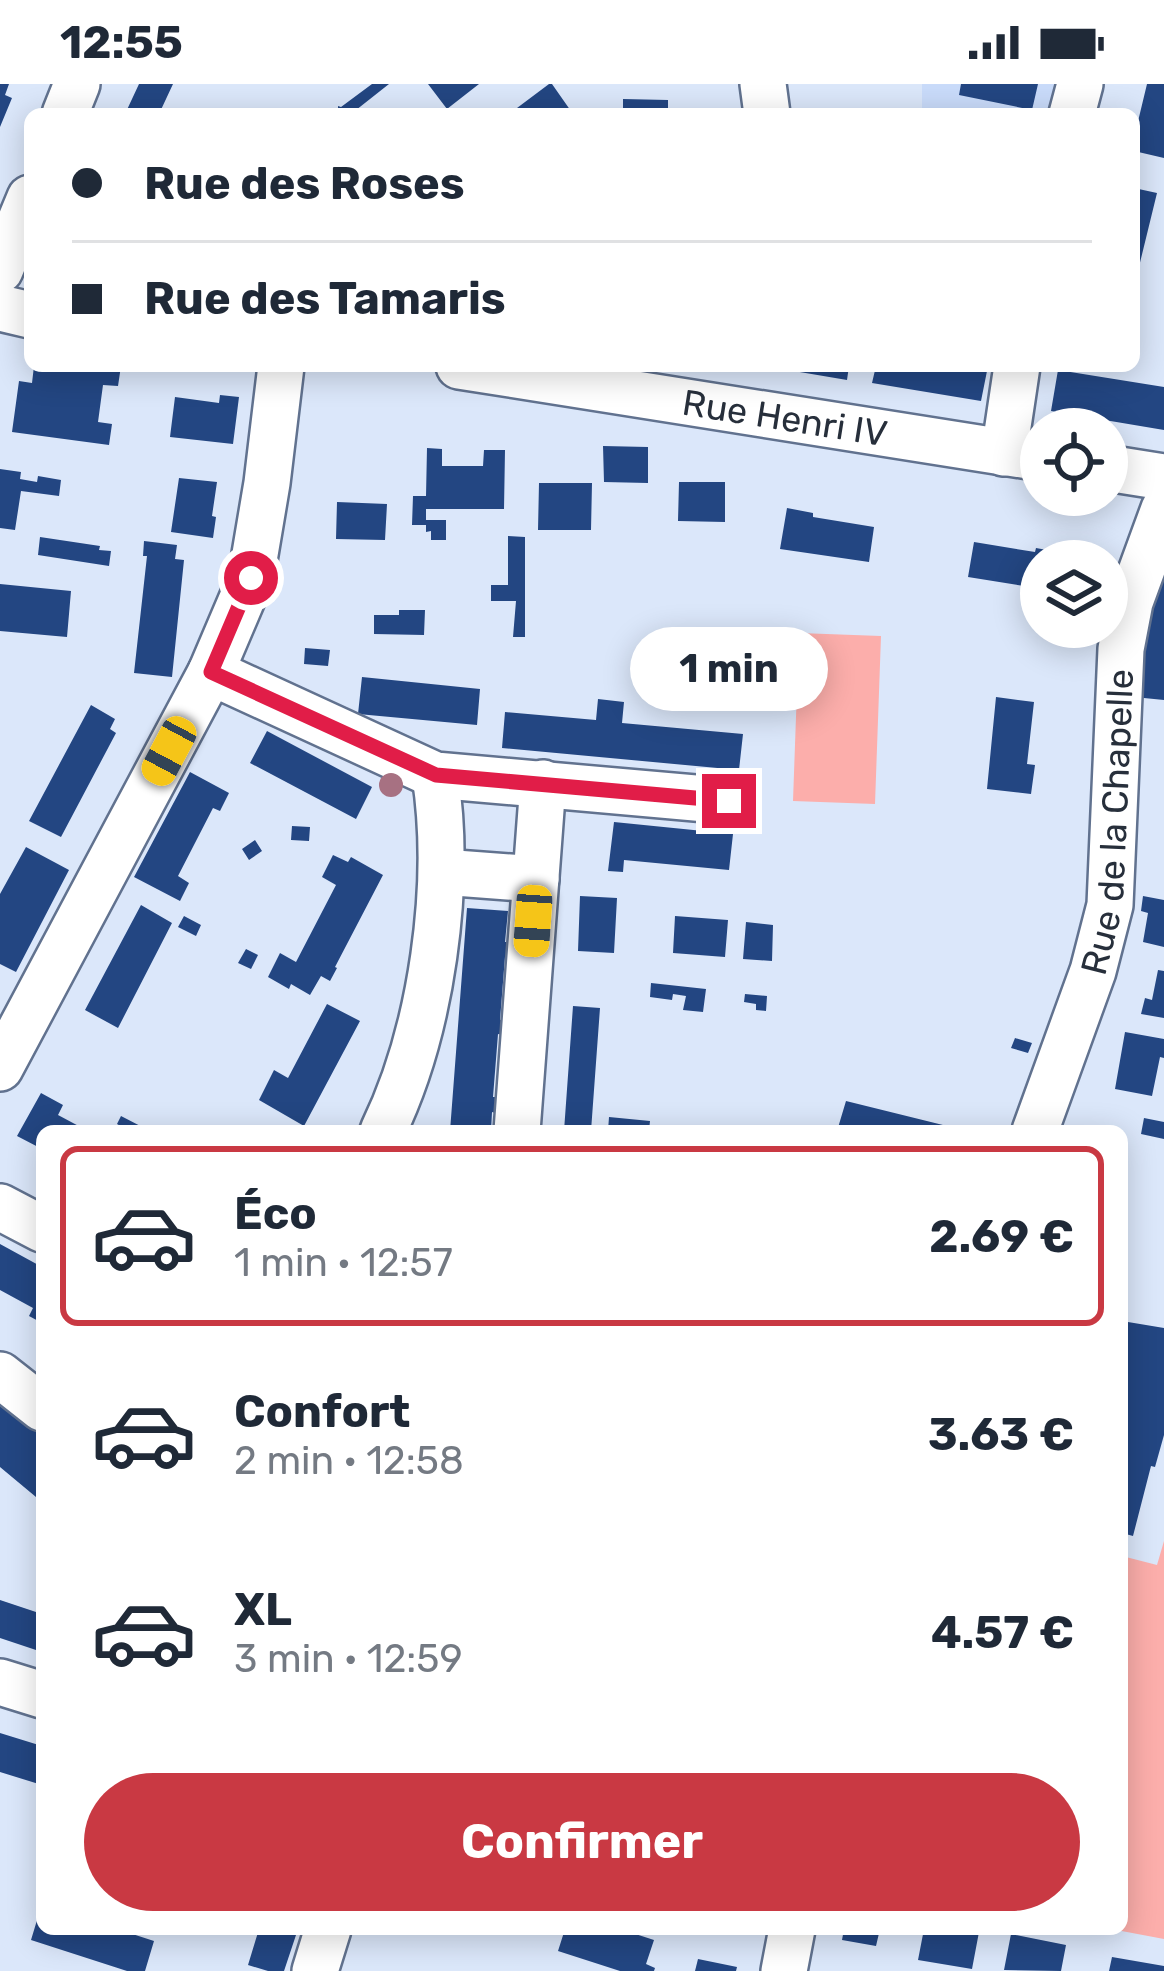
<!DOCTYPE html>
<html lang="fr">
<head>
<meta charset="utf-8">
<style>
	:root { --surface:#fff; --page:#f2f2f3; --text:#1f2937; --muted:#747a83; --line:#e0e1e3; --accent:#c93943 }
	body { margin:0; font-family:Rubik,sans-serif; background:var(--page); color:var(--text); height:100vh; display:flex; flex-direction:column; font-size:45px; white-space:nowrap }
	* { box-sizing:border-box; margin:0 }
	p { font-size:39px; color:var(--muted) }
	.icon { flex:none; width:66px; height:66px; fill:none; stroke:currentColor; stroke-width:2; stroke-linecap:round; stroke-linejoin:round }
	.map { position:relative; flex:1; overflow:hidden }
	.details { position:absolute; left:36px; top:1041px; width:1092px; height:810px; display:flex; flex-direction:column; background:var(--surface); border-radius:18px; box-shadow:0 6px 30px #0003 }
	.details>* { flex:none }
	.guide { position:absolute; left:24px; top:24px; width:1116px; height:264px; border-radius:18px; box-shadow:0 6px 30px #0003; display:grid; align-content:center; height:264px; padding:0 48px; background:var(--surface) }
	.controls { position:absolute; left:1020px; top:324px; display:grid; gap:24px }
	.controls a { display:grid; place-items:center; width:108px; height:108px; border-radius:50%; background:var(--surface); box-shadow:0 6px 30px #0003; font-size:60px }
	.end { position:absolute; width:54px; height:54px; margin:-27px; border:15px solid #e11d48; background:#fff; box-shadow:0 0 0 6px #fff }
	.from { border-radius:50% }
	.bubble { position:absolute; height:84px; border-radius:42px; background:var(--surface); box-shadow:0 6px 30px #0003; font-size:39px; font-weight:700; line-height:84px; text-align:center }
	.car { position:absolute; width:36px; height:72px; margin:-36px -18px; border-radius:15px; box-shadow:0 0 9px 3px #0007; background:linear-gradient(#f5c518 24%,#345 0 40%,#f5c518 0 76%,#345 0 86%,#f5c518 0) }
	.guide b { display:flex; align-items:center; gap:42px; height:114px; font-size:45px }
	.guide b+b { border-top:3px solid var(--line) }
	.guide i { width:30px; height:30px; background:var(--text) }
	ul { padding:21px 0 0; list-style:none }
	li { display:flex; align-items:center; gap:36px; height:180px; margin:0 24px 18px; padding:0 24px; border:6px solid transparent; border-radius:18px }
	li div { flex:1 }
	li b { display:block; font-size:45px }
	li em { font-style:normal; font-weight:700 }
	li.current { border-color:var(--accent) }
	li>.icon { width:108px; height:108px; stroke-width:1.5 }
	.button { display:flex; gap:24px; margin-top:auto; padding:24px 48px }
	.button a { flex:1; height:138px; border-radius:72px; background:var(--accent); color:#fff; font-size:48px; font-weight:700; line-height:138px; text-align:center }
	.status { display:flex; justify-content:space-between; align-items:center; height:84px; padding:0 60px; background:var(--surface); direction:ltr }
	.status svg { height:33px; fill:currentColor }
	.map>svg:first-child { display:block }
	.built { fill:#c9dbfa }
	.green { fill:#fcaeab }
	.building { fill:#234682 }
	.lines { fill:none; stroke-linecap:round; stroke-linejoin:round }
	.minor-casing { stroke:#61728f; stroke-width:50 }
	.minor { stroke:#fff; stroke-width:45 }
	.tree { fill:#a77182 }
	.route { stroke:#e11d48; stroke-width:15 }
	.labels { text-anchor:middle; stroke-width:12; stroke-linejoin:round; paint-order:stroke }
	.street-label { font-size:36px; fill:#272f3b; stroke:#dbe7fa }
</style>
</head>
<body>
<div class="status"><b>12:55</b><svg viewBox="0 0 49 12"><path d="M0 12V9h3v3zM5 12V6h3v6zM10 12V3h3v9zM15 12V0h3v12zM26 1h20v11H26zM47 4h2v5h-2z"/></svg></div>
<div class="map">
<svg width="1164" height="1887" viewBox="0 0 1164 1887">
	<rect width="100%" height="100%" fill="#dbe7fa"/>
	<!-- built -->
	<path class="built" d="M922,0H1065L1056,30H922Z"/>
	<!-- green -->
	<path class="green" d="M799,549L881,552L875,720L793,717Z
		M1164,1457V1855L1111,1845H1122V1472L1157,1481Z"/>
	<!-- building -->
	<path class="building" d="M0,0H9L5,11L12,14L0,43Z
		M139,0H173L159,30H125Z
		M372,0H389L351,30H338V22L341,23Z
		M428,0H479L447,25Z
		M549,0H552L573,30H509Z
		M961,0H1038L1032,26L959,11Z
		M1147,0H1164V74L1134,67V54Z
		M623,15L668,16V30H623Z
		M864,24H900V30H864Z
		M1134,104L1157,109L1136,195H1134Z
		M34,282H121L118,302L103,301L98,338L112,340L109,361L12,348L19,297L32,299Z
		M776,282H849L847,296L776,284Z
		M876,282H988L981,317L872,299Z
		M1058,286L1164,303V346L1051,327Z
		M220,311L239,313L233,360L170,353L175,313L219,319Z
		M603,362L648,363V399L604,398Z
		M427,364L442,365V382H483L484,366H505L504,425H426V436H446V456H431V447L426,448V441H412L413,412H426Z
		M0,385L21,388L20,395L37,398L38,392L61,396L59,412L21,407L15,446L0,444Z
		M179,394L217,398L212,432L216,433L213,454L171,448Z
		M679,398H725V438L678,437Z
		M539,399H592L591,446H538Z
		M337,418L387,420L385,456L336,455Z
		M787,424L813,429V433L874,443L869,478L780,465Z
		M508,452L525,453V553H513L516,517H491V501H508Z
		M40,453L100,462L99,466L111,467L109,482L38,471Z
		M144,457L177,461L175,475L184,476L172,593L134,589L147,472H143Z
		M974,458L1035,468L1036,464L1063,469L1062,477H1041V528L1030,526L1027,523L1030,503L968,493Z
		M1164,473V616L1134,613L1156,491Z
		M0,500L71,507L67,553L0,547Z
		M399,526H425L424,551L374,550V531H399Z
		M759,553L786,555L783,604L750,600V593L736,591L737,578L757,580Z
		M305,564L330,566L328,582L304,580Z
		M671,574L688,576L686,589L669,588Z
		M362,593L480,605L477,641L358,630Z
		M996,613L1034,618L1027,680L1035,681L1031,710L987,705Z
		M598,615L624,618L622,639L743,650L739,686L502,664L505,628L596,636Z
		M91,621L115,635L110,645L116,649L61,753L29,737Z
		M267,647L372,703L356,735L250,679Z
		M190,688L229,709L220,727L213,724L178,792L189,799L180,817L134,793Z
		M614,738L733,750L729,786L624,776L623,788L608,787Z
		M292,742L310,743L309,757L291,756Z
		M255,756L262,767L249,776L242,765Z
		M26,763L69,786L16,888L0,880V810Z
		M333,771L348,778L351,773L383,791L335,883L337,884L330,897L321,892L310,911L291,900L289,905L268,893L280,869L296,878L336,801L322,793Z
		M580,812L617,814L614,869L578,867Z
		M1143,812L1164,816V863L1143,858L1148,829L1141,827Z
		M141,821L172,839L118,944L85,926Z
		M467,824L508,827L505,858H514L512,874L505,873L500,936L508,935L507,952L498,950L493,1013H502L501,1031L492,1028L491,1047H450Z
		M184,832L201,841L196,852L178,843Z
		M675,832L728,836L725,873L673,869Z
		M746,838L773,841L772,877L743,875Z
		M246,865L258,871L251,885L238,879Z
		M1158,886L1164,887V934L1141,930L1145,914L1152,916Z
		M651,899L706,905L703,928L683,926L686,912L673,910L672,916L650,913Z
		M745,910L767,912L766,927L756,926V920L744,918Z
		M327,920L360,937L304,1042L259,1016L274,986L288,994Z
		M573,922L600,924L591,1047H564Z
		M1125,948L1164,955V974L1160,973L1152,1012L1115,1005Z
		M1015,954L1032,959L1028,969L1011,964Z
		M41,1009L63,1021L58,1031L88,1047H42V1065L17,1052Z
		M846,1017L947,1042L945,1047H837Z
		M121,1032L150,1047H129L117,1040Z
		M609,1033L650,1037L649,1047H608Z
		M1144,1034L1164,1038V1055L1141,1050Z
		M0,1160L42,1183V1239L29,1232L33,1224L0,1206Z
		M1122,1237L1164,1244V1351L1155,1383L1151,1382L1133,1452L1122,1449Z
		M0,1317L42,1352V1418L0,1383Z
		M0,1516L42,1530V1568L0,1554Z
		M0,1649L42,1662V1701L0,1688Z
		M41,1823L42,1845H117L154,1857L145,1887H127L31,1856Z
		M259,1845H298L284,1887H268L248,1881Z
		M565,1845H620L654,1856L646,1880L655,1884L654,1887H620L558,1867Z
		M844,1845H880L876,1862L842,1856Z
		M924,1845L979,1848L972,1885L918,1876Z
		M1011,1850L1066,1861L1061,1887L1004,1886Z
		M1112,1873L1164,1882V1887H1109Z
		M698,1875L737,1883L736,1887H695Z"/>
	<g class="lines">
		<defs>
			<g id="minor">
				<path d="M763,0L767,30"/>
				<path d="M65,30L77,0"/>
				<path d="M1072,30L1080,0"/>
				<path d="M0,186L30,114"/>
				<path d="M0,224L30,231"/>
				<path id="s1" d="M459,282L1041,374"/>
				<path d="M1004,369L1017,282"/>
				<path d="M1107,384L1164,393"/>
				<path d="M211,588L435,691L729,717"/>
				<path d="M442,788L536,795"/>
				<path d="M0,984L211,588L251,494L267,399L281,282"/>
				<path d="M383,1047C432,946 452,801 435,691"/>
				<path d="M517,1047L543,699"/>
				<path id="s2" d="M1035,1047L1093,887L1110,821L1121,565L1130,518L1164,425"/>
				<path d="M0,1123L42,1145"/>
				<path d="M0,1291L42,1324"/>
				<path d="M0,1598L42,1611"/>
				<path d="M315,1887L328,1845"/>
				<path d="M784,1887L792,1845"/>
			</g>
		</defs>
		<!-- minor casing -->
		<use href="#minor" class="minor-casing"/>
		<!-- minor -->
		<use href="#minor" class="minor"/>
	</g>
	<!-- trees -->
	<circle class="tree" cx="391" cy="701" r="12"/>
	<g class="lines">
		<!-- route -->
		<path class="route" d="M251,494L211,588L436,691L729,717"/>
	</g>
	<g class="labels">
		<!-- street labels -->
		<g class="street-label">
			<text dy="13" stroke="none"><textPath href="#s1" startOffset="330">Rue Henri IV</textPath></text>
			<text dy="13" stroke="none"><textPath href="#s2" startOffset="321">Rue de la Chapelle</textPath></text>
		</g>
	</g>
</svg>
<div class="controls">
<a><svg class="icon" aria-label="locate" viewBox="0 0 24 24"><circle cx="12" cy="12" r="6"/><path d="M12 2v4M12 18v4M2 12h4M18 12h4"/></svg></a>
<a><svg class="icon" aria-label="layers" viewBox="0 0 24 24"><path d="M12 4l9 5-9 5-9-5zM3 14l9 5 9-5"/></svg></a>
</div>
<i class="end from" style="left:251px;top:494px"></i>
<i class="end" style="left:729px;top:717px"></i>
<div class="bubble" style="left:630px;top:543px;width:198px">1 min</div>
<i class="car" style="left:169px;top:667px;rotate:208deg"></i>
<i class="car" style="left:533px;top:837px;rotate:184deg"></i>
<div class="guide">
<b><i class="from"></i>Rue des Roses</b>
<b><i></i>Rue des Tamaris</b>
</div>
<section class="details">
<ul>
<li class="current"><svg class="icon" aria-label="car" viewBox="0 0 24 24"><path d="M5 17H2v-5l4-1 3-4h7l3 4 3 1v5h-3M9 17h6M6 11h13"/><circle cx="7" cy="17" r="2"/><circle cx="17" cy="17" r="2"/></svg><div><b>Éco</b><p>1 min · 12:57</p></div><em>2.69 €</em></li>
<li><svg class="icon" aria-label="car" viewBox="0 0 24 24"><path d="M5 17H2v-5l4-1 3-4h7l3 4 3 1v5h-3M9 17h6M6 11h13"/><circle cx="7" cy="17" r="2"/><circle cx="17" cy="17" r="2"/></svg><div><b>Confort</b><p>2 min · 12:58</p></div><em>3.63 €</em></li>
<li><svg class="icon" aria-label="car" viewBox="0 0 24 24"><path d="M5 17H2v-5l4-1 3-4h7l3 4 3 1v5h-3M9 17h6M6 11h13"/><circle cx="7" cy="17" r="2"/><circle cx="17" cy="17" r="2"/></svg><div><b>XL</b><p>3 min · 12:59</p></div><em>4.57 €</em></li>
</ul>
<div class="button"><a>Confirmer</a></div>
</section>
</div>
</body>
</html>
